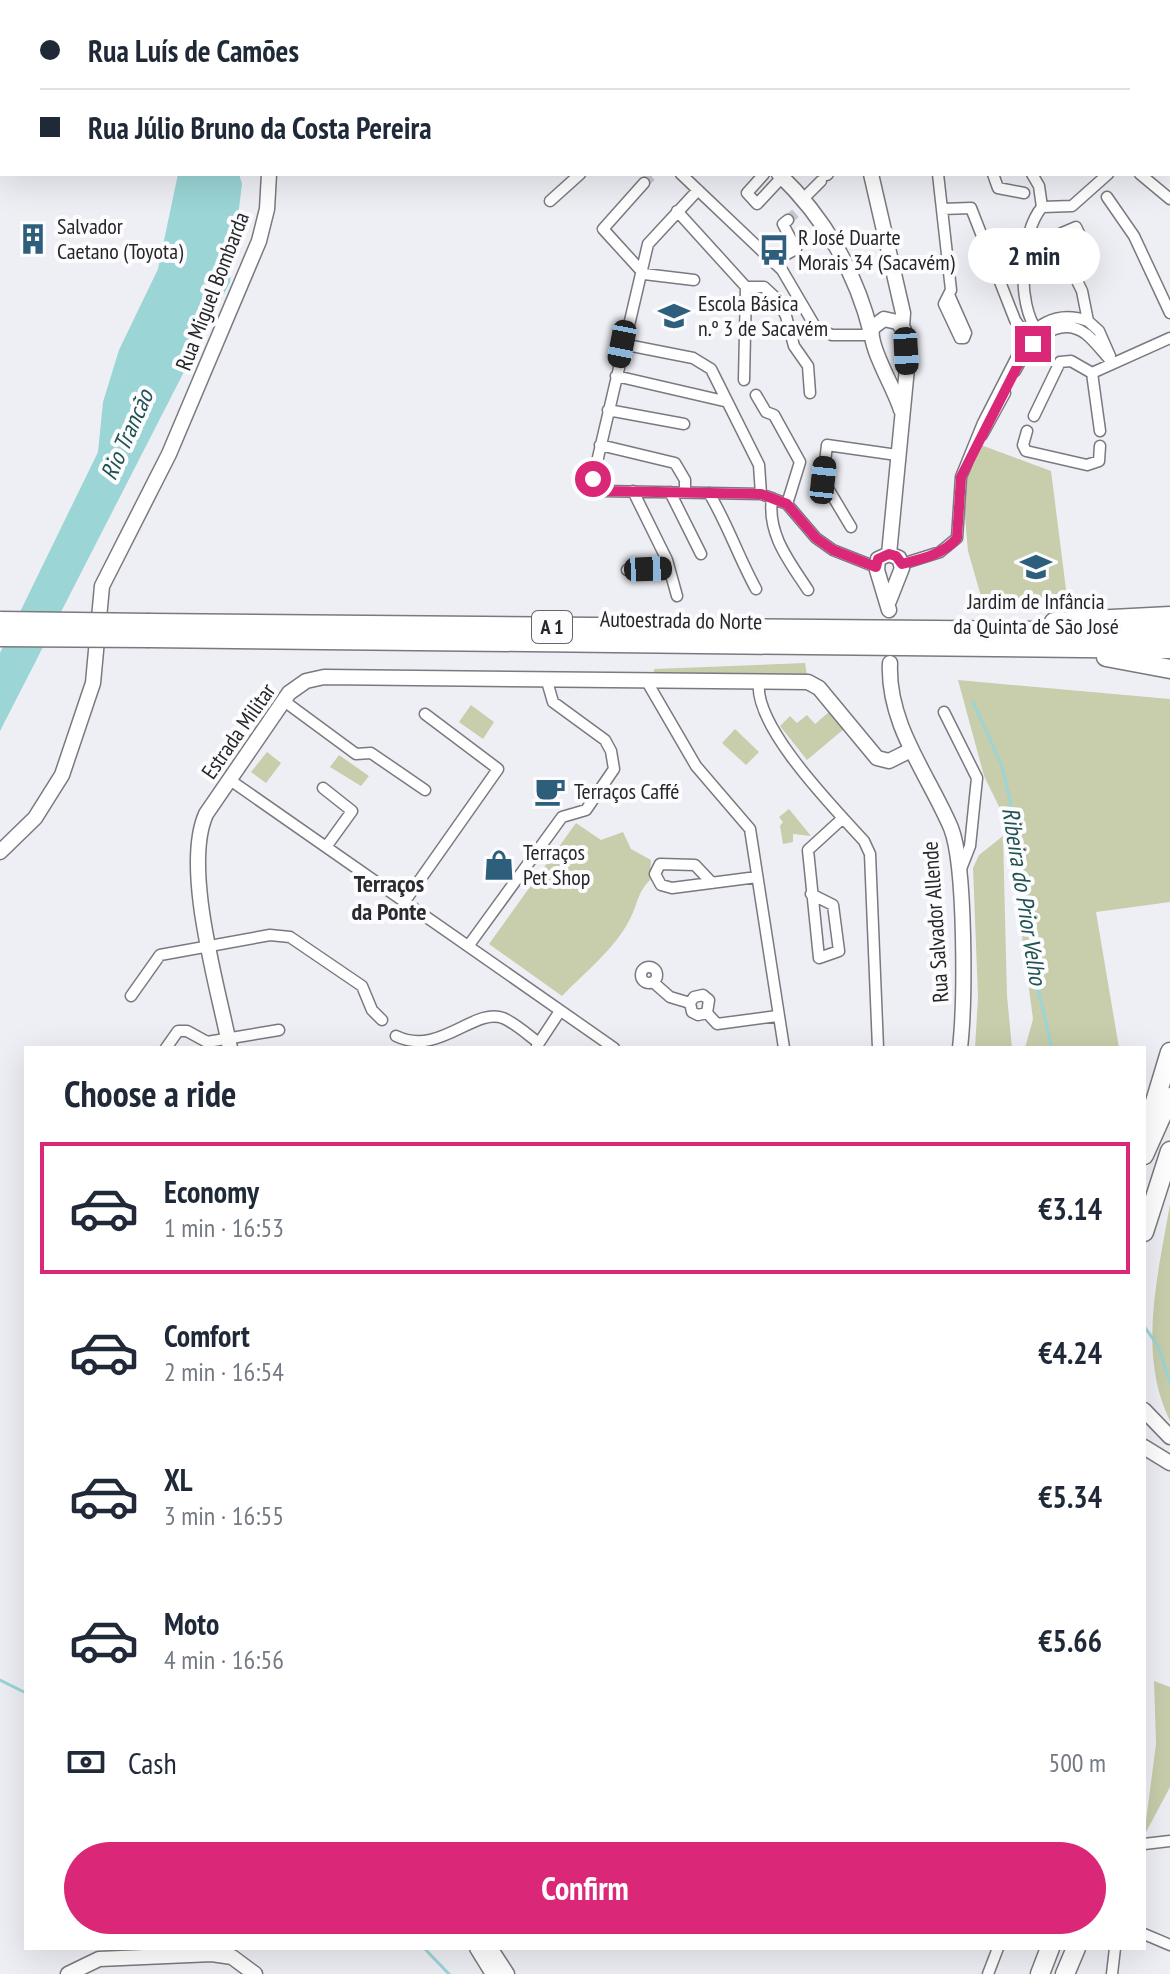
<!DOCTYPE html>
<html lang="en">
<head>
<meta charset="utf-8">
<style>
	:root { --surface:#fff; --page:#f2f2f3; --text:#1f2937; --muted:#747a83; --line:#e0e1e3; --accent:#db2777 }
	body { margin:0; font-family:"PT Sans Narrow",sans-serif; background:var(--page); color:var(--text); height:100vh; display:flex; flex-direction:column; font-size:30px; white-space:nowrap }
	* { box-sizing:border-box; margin:0 }
	p { font-size:26px; color:var(--muted) }
	.icon { flex:none; width:44px; height:44px; fill:none; stroke:currentColor; stroke-width:2; stroke-linecap:round; stroke-linejoin:round }
	.map { position:relative; flex:1; overflow:hidden }
	.panel { position:absolute; left:24px; top:1046px; width:1122px; height:904px; display:flex; flex-direction:column; background:var(--surface); border-radius:0px; box-shadow:0 8px 32px #0002 }
	.panel>* { flex:none }
	.banner { position:absolute; left:0px; top:0px; width:1170px; height:176px; box-shadow:0 8px 32px #0002; display:grid; align-content:center; height:176px; padding:0 40px; background:var(--surface) }
	.end { position:absolute; width:36px; height:36px; margin:-18px; border:10px solid #db2777; background:#fff; box-shadow:0 0 0 4px #fff }
	.from { border-radius:50% }
	.bubble { position:absolute; height:56px; border-radius:28px; background:var(--surface); box-shadow:0 8px 32px #0002; font-size:26px; font-weight:700; line-height:56px; text-align:center }
	.car { position:absolute; width:24px; height:48px; margin:-24px -12px; border-radius:10px; box-shadow:0 0 6px 2px #0007; background:linear-gradient(#222 24%,#8ab4d8 0 40%,#222 0 76%,#8ab4d8 0 86%,#222 0) }
	.banner b { display:flex; align-items:center; gap:28px; height:76px; font-size:30px }
	.banner b+b { border-top:2px solid var(--line) }
	.banner i { width:20px; height:20px; background:var(--text) }
	ul { padding:0; list-style:none }
	li { display:flex; align-items:center; gap:24px; height:132px; margin:0 16px 12px; padding:0 24px; border:4px solid transparent; border-radius:0px }
	li div { flex:1 }
	li b { display:block; font-size:30px }
	li em { font-style:normal; font-weight:700 }
	li.on { border-color:var(--accent) }
	li>.icon { width:72px; height:72px; stroke-width:1.5 }
	h2 { padding:0 40px; font-size:36px; line-height:96px }
	.pay { display:flex; align-items:center; gap:20px; height:88px; padding:0 40px; font-size:30px }
	.pay p { margin-inline-start:auto }
	.primary-button { display:flex; gap:16px; margin-top:auto; padding:16px 40px }
	.primary-button a { flex:1; height:92px; border-radius:48px; background:var(--accent); color:#fff; font-size:32px; font-weight:700; line-height:92px; text-align:center }
	.map>svg:first-child { display:block }
	.green { fill:#c8cdab }
	.water { fill:#9bd5d6 }
	.lines { fill:none; stroke-linecap:round; stroke-linejoin:round }
	.stream { stroke:#9bd5d6; stroke-width:3 }
	.street-tunnel { stroke:#c6c7cc; stroke-width:10; stroke-dasharray:10 5; stroke-linecap:butt }
	.street-casing { stroke:#79797f; stroke-width:13 }
	.secondary-casing { stroke:#79797f; stroke-width:17 }
	.primary-casing { stroke:#79797f; stroke-width:19 }
	.highway-casing { stroke:#79797f; stroke-width:21 }
	.street { stroke:#fff; stroke-width:10 }
	.secondary { stroke:#fff; stroke-width:14 }
	.primary { stroke:#fff; stroke-width:16 }
	.highway { stroke:#fff; stroke-width:18 }
	.highway-bridge-casing { stroke:#79797f; stroke-width:21; stroke-linecap:butt }
	.highway-bridge { stroke:#fff; stroke-width:18 }
	.route { stroke:#db2777; stroke-width:10 }
	.labels { text-anchor:middle; stroke-width:8; stroke-linejoin:round; paint-order:stroke }
	.shield { fill:#fcfcff; stroke:#666669; stroke-width:2 }
	.shield-label { font-size:20px; font-weight:bold; fill:#262629 }
	.poi-label { font-size:22px; fill:#262629; stroke:#fcfcff; text-anchor:start }
	.street-label { font-size:22px; fill:#262629; stroke:#fcfcff }
	.water-label { font-size:24px; font-style:italic; fill:#205253; stroke:#fcfcff }
	.neighbourhood-label { font-size:24px; font-weight:bold; fill:#2a2a2f; stroke:#fcfcff }
</style>
</head>
<body>
<div class="map">
<svg width="1170" height="1974" viewBox="0 0 1170 1974">
	<rect width="100%" height="100%" fill="#eeeff5"/>
	<!-- green -->
	<path class="green" d="M981,445L1051,471L1067,597L1034,599L1028,610L983,603L968,551L962,485Z
		M805,663L807,675L654,674V669Z
		M958,680L1170,699V902L1096,912L1119,1048H1025L1033,1019L1007,823L984,776Z
		M471,705L494,722L483,739L459,722Z
		M829,712L844,729L807,760L780,726L790,716L797,723L807,715L815,724Z
		M735,729L759,752L746,765L722,743Z
		M267,752L281,763L266,783L251,772Z
		M339,755L369,776L361,786L330,767Z
		M789,809L811,836L793,834V842L783,844L780,826L783,822L779,817Z
		M576,823L601,840L623,832L631,849L651,860L650,880C637,893 638,904 630,919C615,949 584,973 562,996L489,944Z
		M1003,836L1007,996L1012,1048H975L978,997L973,868L979,855Z
		M1170,1204V1421C1137,1354 1158,1275 1170,1204Z
		M1154,1681L1170,1687V1787L1144,1836L1156,1744Z"/>
	<!-- water -->
	<path class="water" d="M178,174H239L242,184L230,282L0,731V653L98,452L103,402L119,350L158,269Z"/>
	<g class="lines">
		<!-- stream -->
		<path class="stream" d="M973,702L1002,766L1021,848L1035,976L1052,1048
			M1144,1326L1158,1346L1170,1382
			M0,1680L26,1693
			M424,1948L449,1974"/>
		<!-- street-tunnel -->
		<path class="street-tunnel" d="M644,183L654,174
			M788,220L798,211"/>
		<defs>
			<path id="street" d="M501,0L510,2
				M676,0L678,2
				M898,0L899,2
				M954,0L956,2
				M1029,0V2
				M1084,0L1085,2
				M913,2L915,0
				M1010,2L1012,0
				M1108,2L1110,0
				M1134,2L1137,0
				M1168,2L1170,0
				M1168,26L1170,24
				M1168,58L1170,56
				M1168,108L1170,110
				M0,110L2,112
				M1168,134L1170,133
				M681,174L782,270L816,328L832,335H871
				M764,174L747,193L757,204L785,174
				M938,174L951,290L944,304L960,338H964L966,333L950,297
				M993,174L998,188L1024,193
				M1032,174L1039,186L1042,207
				M1140,174L1170,199
				M827,175L828,174
				M644,183L603,229L644,274L694,280
				M698,190L648,244L593,479L604,491L761,494L787,504L816,538L833,550L876,567
				M805,197L821,181
				M1107,197L1134,236L1170,313
				M550,201L580,174
				M1042,207L1072,206L1108,174
				M942,209L971,208L1015,320L1031,343
				M677,211L746,287H764L778,300L786,316L794,346L808,366L810,393
				M1087,250L1076,227L1055,236L1082,291L1088,321L1099,331L1110,356
				M787,254L796,249L783,224L788,220
				M1038,332C1016,304 1020,233 1042,207
				M622,344L693,358L711,369L759,465L761,494
				M1015,371C1027,347 1056,312 1086,334C1096,342 1104,354 1113,363
				M1092,373L1170,338
				M616,376L724,401
				M744,380L746,287
				M756,395L766,412L774,415L800,462L787,504
				M608,410L684,424
				M1034,416L1060,362L1071,361L1092,373L1100,431
				M1027,431L1023,445L1026,451L1087,465L1099,461L1100,446
				M982,435L1005,393
				M600,445L675,463L685,480V492
				M633,491L667,560L677,596
				M670,492L701,554
				M709,493C728,525 738,556 756,589
				M772,498C767,534 789,561 808,590
				M851,527L823,480L827,445L897,455
				M902,564L940,552L957,538L961,477L983,423L1026,339C1043,319 1063,312 1088,321
				M627,570L668,569
				M646,680L696,766L750,829L784,1048
				M759,682C753,726 835,809 864,841L870,854L878,1048
				M284,701L356,754L371,753L425,790
				M944,712L977,778L970,846L961,869
				M230,780L614,1048
				M323,788L352,811L326,847
				M712,883L695,865L660,864L655,874L661,885L672,888L757,877
				M811,894L833,905L839,951L819,958L808,850L843,818
				M405,901L498,769L425,714
				M469,945L562,817L586,810L614,769L611,751L605,740L553,702L546,678
				M641 975a8 8 0 1 1 16 0a8 8 0 1 1-16 0Z
				M653,982L670,997L690,1003
				M131,996L160,955L270,935L290,937L362,986L372,1010L382,1020
				M707,1013L709,1000L703,995L694,997L690,1003L692,1012L698,1015L707,1013L717,1024L777,1016
				M396,1036C439,1057 474,1007 503,1018C515,1023 528,1035 539,1043
				M537,1046L560,1011
				M166,1048L178,1031H187L207,1042L279,1030
				M1144,1844L1170,1841
				M1144,1934L1170,1945
				M988,1974L998,1948
				M1112,1974L1115,1948"/>
			<path id="secondary" d="M295,0L297,2
				M787,0L790,2
				M526,2H535
				M779,174C824,217 856,272 871,333
				M871,174L903,313L902,327
				M889,554L907,368L904,330L897,322L884,319L872,328C868,346 895,389 901,410
				M889,554L878,559L877,570L889,610
				M889,601L902,568L899,558L889,554
				M890,663C887,724 928,774 951,828C966,866 965,1004 960,1048
				M0,852L35,818L62,775L93,683L102,586L169,454L259,241L267,209L269,174
				M230,1048C218,987 182,868 206,814L289,693L306,681L324,677L808,682L819,688L877,758L889,761L911,750
				M1144,1410L1170,1437
				M1144,1447L1170,1463
				M477,1948L493,1974
				M490,1948L507,1974
				M68,1974L99,1959L212,1954L232,1957L255,1974"/>
			<path id="primary" d="M328,2L332,0
				M348,2L351,0
				M0,85L2,86"/>
			<path id="highway" d="M1054,622L1170,616
				M149,623L1170,632
				M149,638L1170,649
				M1106,657L1170,669
				M1144,1138L1170,1052
				M1144,1155L1170,1097
				M1144,1232L1170,1151
				M1040,1974L1050,1948
				M1065,1974L1076,1948"/>
		</defs>
		<!-- street casing -->
		<use href="#street" class="street-casing"/>
		<!-- secondary casing -->
		<use href="#secondary" class="secondary-casing"/>
		<!-- primary casing -->
		<use href="#primary" class="primary-casing"/>
		<!-- highway casing -->
		<use href="#highway" class="highway-casing"/>
		<!-- street -->
		<use href="#street" class="street"/>
		<!-- secondary -->
		<use href="#secondary" class="secondary"/>
		<!-- primary -->
		<use href="#primary" class="primary"/>
		<!-- highway -->
		<use href="#highway" class="highway"/>
		<defs>
			<path id="highway-bridge" d="M0,621L149,623
				M0,637L149,638"/>
		</defs>
		<!-- highway-bridge casing -->
		<use href="#highway-bridge" class="highway-bridge-casing"/>
		<!-- highway-bridge -->
		<use href="#highway-bridge" class="highway-bridge"/>
	</g>
	<g class="lines">
		<!-- route -->
		<path class="route" d="M593,479L604,491L761,494L787,504L816,538L833,550L876,567L878,559L889,554L896,556L902,564C922,559 944,554 957,538L961,477L1017,367L1033,344"/>
	</g>
	<!-- icons -->
	<defs>
		<symbol id="building-bare" viewBox="-9 -9 18 18"><path d="M-4-6H4V6H1V3H-1V6H-4ZM-2.5-4.3h1.7v1.8h-1.7ZM.8-4.3h1.7v1.8H.8ZM-2.5-1h1.7V.8h-1.7ZM.8-1h1.7V.8H.8Z" fill="#2d5f7c" stroke="#fcfcff" stroke-width="2.5" paint-order="stroke"/></symbol>
		<symbol id="bus-bare" viewBox="-9 -9 18 18"><path d="M-5-6H5V4H4V6H2V4H-2V6H-4V4H-5ZM-3.5-4V0h7V-4ZM-3.5 1.2v1.5H-2V1.2ZM2 1.2v1.5H3.5V1.2Z" fill="#2d5f7c" stroke="#fcfcff" stroke-width="2.5" paint-order="stroke"/></symbol>
		<symbol id="school-bare" viewBox="-9 -9 18 18"><path d="M0-5L7-2L0 1L-7-2ZM-4 1L0 2.5L4 1V4Q0 6-4 4Z" fill="#2d5f7c" stroke="#fcfcff" stroke-width="2.5" paint-order="stroke"/></symbol>
		<symbol id="cafe-bare" viewBox="-9 -9 18 18"><path d="M-5.5-4.5H6V0H3Q3 3.5 0 3.5H-2.5Q-5.5 3.5-5.5 0ZM3-3.2v2h1.7v-2ZM-6 4.5H4V6H-6Z" fill="#2d5f7c" stroke="#fcfcff" stroke-width="2.5" paint-order="stroke"/></symbol>
		<symbol id="shop-bare" viewBox="-9 -9 18 18"><path d="M-5-2.5h2.3a2.7 3.5 0 0 1 5.4 0H5L5.5 6h-11ZM-1.5-2.5h3a1.5 2.3 0 0 0-3 0Z" fill="#2d5f7c" stroke="#fcfcff" stroke-width="2.5" paint-order="stroke"/></symbol>
	</defs>
	<g fill-rule="evenodd">
		<use href="#building-bare" x="11" y="217" width="44" height="44"/>
		<use href="#bus-bare" x="752" y="228" width="44" height="44"/>
		<use href="#school-bare" x="652" y="294" width="44" height="44"/>
		<use href="#school-bare" x="1014" y="545" width="44" height="44"/>
		<use href="#cafe-bare" x="528" y="769" width="44" height="44"/>
		<use href="#shop-bare" x="477" y="843" width="44" height="44"/>
	</g>
	<g class="labels">
		<!-- shield labels -->
		<rect class="shield" x="532" y="611" width="40" height="32" rx="6"/>
		<g class="shield-label">
			<text x="552" y="634">A 1</text>
		</g>
		<!-- poi labels -->
		<g class="poi-label">
			<text x="57" y="234">Salvador<tspan x="57" dy="25">Caetano (Toyota)</tspan></text>
			<text x="798" y="245">R José Duarte<tspan x="798" dy="25">Morais 34 (Sacavém)</tspan></text>
			<text x="698" y="311">Escola Básica<tspan x="698" dy="25">n.º 3 de Sacavém</tspan></text>
			<text x="1036" y="609" text-anchor="middle">Jardim de Infância<tspan x="1036" dy="25">da Quinta de São José</tspan></text>
			<text x="574" y="799">Terraços Caffé</text>
			<text x="523" y="860">Terraços<tspan x="523" dy="25">Pet Shop</tspan></text>
		</g>
		<!-- street labels -->
		<g class="street-label">
			<text transform="translate(212 291) rotate(-69)" y="8">Rua Miguel Bombarda</text>
			<text transform="translate(681 620) rotate(1)" y="8">Autoestrada do Norte</text>
			<text transform="translate(238 731) rotate(-55)" y="8">Estrada Militar</text>
			<text transform="translate(935 922) rotate(-94)" y="8">Rua Salvador Allende</text>
		</g>
		<!-- water labels -->
		<g class="water-label">
			<text transform="translate(127 435) rotate(-66)" y="8">Rio Trancão</text>
			<text transform="translate(1024 896) rotate(81)" y="8">Ribeira do Prior Velho</text>
		</g>
		<!-- neighbourhood labels -->
		<g class="neighbourhood-label">
			<text x="389" y="892">Terraços<tspan x="389" dy="28">da Ponte</tspan></text>
		</g>
	</g>
</svg>
<i class="end from" style="left:593px;top:479px"></i>
<i class="end" style="left:1033px;top:344px"></i>
<div class="bubble" style="left:968px;top:228px;width:132px">2 min</div>
<i class="car" style="left:622px;top:344px;rotate:191deg"></i>
<i class="car" style="left:906px;top:351px;rotate:177deg"></i>
<i class="car" style="left:823px;top:480px;rotate:6deg"></i>
<i class="car" style="left:648px;top:569px;rotate:88deg"></i>
<div class="banner">
<b><i class="from"></i>Rua Luís de Camões</b>
<b><i></i>Rua Júlio Bruno da Costa Pereira</b>
</div>
<section class="panel">
<h2>Choose a ride</h2>
<ul>
<li class="on"><svg class="icon" aria-label="car" viewBox="0 0 24 24"><path d="M5 17H2v-5l4-1 3-4h7l3 4 3 1v5h-3M9 17h6M6 11h13"/><circle cx="7" cy="17" r="2"/><circle cx="17" cy="17" r="2"/></svg><div><b>Economy</b><p>1 min · 16:53</p></div><em>€3.14</em></li>
<li><svg class="icon" aria-label="car" viewBox="0 0 24 24"><path d="M5 17H2v-5l4-1 3-4h7l3 4 3 1v5h-3M9 17h6M6 11h13"/><circle cx="7" cy="17" r="2"/><circle cx="17" cy="17" r="2"/></svg><div><b>Comfort</b><p>2 min · 16:54</p></div><em>€4.24</em></li>
<li><svg class="icon" aria-label="car" viewBox="0 0 24 24"><path d="M5 17H2v-5l4-1 3-4h7l3 4 3 1v5h-3M9 17h6M6 11h13"/><circle cx="7" cy="17" r="2"/><circle cx="17" cy="17" r="2"/></svg><div><b>XL</b><p>3 min · 16:55</p></div><em>€5.34</em></li>
<li><svg class="icon" aria-label="car" viewBox="0 0 24 24"><path d="M5 17H2v-5l4-1 3-4h7l3 4 3 1v5h-3M9 17h6M6 11h13"/><circle cx="7" cy="17" r="2"/><circle cx="17" cy="17" r="2"/></svg><div><b>Moto</b><p>4 min · 16:56</p></div><em>€5.66</em></li>
</ul>
<div class="pay"><svg class="icon" aria-label="cash" viewBox="0 0 24 24"><path d="M3 7h18v10H3z"/><circle cx="12" cy="12" r="2"/></svg>Cash<p>500 m</p></div>
<div class="primary-button"><a>Confirm</a></div>
</section>
</div>
</body>
</html>
